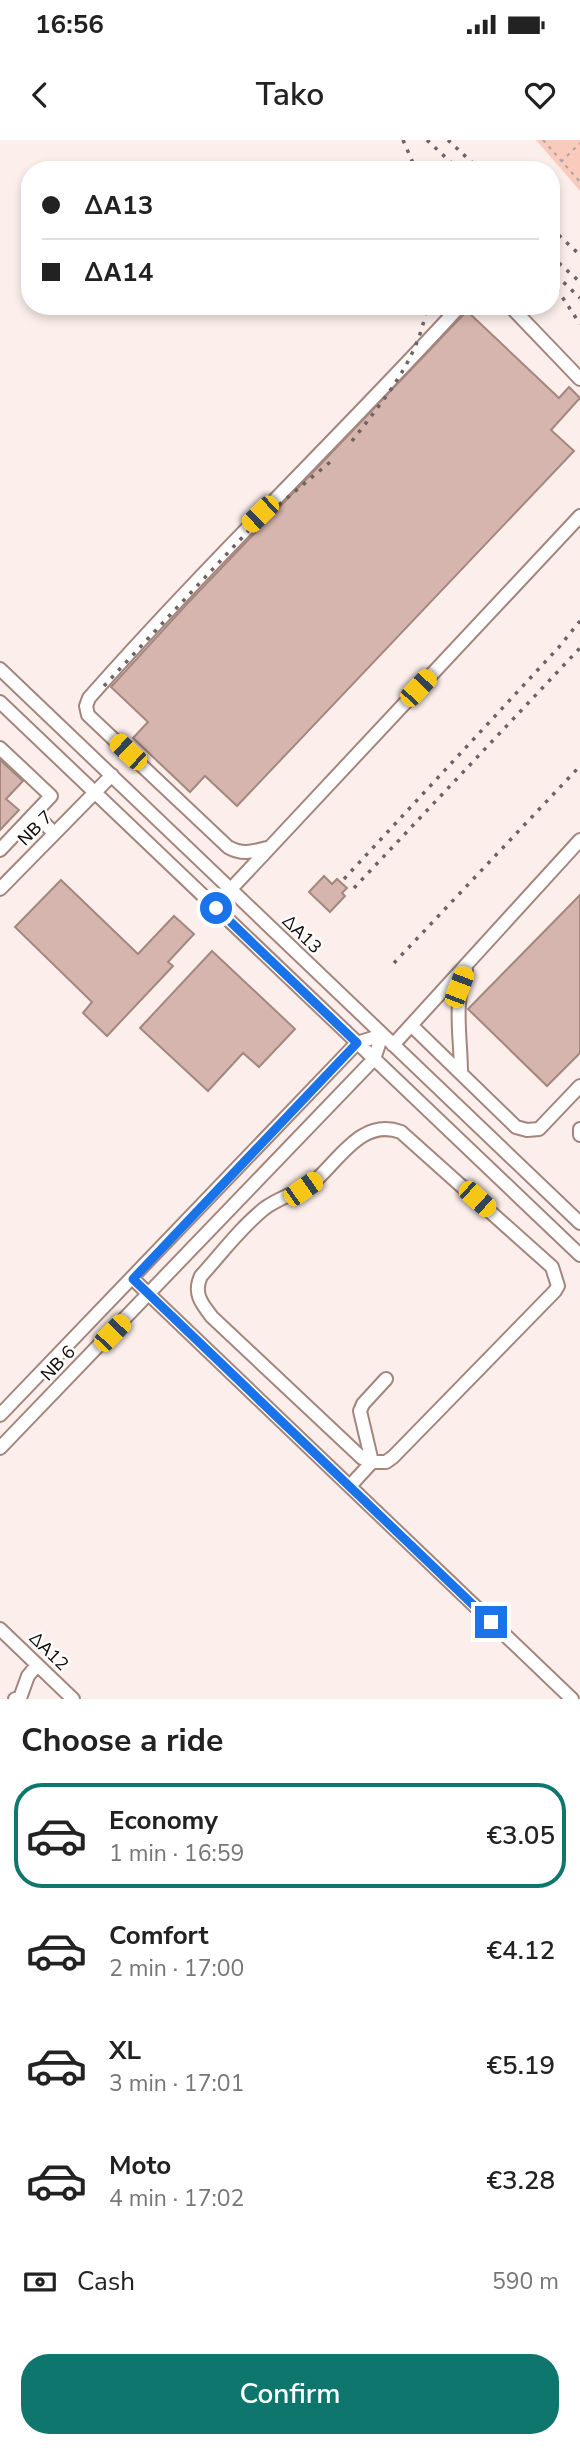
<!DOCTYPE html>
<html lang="en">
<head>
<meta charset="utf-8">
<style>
	:root { --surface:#fff; --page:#f2f2f2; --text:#222; --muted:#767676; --line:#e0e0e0; --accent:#0f766e }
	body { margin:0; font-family:"Nunito Sans",sans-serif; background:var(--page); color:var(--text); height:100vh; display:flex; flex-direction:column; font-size:26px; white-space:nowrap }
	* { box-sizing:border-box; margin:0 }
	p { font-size:23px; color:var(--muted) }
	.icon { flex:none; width:38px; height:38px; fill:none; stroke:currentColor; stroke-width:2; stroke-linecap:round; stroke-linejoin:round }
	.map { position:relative; height:1559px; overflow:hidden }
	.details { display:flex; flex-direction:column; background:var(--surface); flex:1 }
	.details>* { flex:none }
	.banner { position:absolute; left:21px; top:21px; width:539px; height:154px; border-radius:28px; box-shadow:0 4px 10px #0003; display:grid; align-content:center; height:154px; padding:0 21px; background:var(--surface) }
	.end { position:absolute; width:32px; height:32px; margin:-16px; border:9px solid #1a73e8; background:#fff; box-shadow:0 0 0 4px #fff }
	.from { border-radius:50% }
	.car { position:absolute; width:21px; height:42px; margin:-21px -10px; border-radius:9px; box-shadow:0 0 5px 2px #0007; background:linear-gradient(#f5c518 24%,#345 0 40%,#f5c518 0 76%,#345 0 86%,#f5c518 0) }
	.banner b { display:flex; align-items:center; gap:24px; height:66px; font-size:26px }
	.banner b+b { border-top:2px solid var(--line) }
	.banner i { width:18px; height:18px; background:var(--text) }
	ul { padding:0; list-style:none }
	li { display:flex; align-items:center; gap:21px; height:105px; margin:0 14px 10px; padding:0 7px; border:4px solid transparent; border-radius:28px }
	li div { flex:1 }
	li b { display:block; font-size:26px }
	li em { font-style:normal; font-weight:600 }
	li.current { border-color:var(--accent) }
	li>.icon { width:63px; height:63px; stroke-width:1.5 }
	h2 { padding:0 21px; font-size:32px; line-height:84px }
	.pay { display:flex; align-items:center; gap:18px; height:77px; padding:0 21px; font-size:26px }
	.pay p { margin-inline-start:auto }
	.button { display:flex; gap:14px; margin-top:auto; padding:14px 21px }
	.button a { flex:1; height:80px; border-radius:28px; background:var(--accent); color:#fff; font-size:28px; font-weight:600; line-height:80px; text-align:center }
	.status { display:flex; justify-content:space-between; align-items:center; height:49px; padding:0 35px; background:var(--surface); direction:ltr }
	.status svg { height:19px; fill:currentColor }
	header { display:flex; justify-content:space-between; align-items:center; height:91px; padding:0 21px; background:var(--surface); font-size:32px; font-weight:600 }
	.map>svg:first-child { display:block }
	.green { fill:#facabd }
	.building { fill:#d5b5ad; stroke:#a4877f; stroke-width:2 }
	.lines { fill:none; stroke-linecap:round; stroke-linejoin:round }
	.minor-casing { stroke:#a4867e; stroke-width:16 }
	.path { stroke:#b0a4a1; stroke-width:2; stroke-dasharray:3.5 5; stroke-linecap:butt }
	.minor { stroke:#fff; stroke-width:12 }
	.rail { stroke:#6e6360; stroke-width:3.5; stroke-dasharray:3.5 7; stroke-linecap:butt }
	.route { stroke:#1a73e8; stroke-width:9 }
	.labels { text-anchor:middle; stroke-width:5; stroke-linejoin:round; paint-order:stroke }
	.street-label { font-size:18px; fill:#130907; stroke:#fff }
</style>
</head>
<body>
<div class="status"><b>16:56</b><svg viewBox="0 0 49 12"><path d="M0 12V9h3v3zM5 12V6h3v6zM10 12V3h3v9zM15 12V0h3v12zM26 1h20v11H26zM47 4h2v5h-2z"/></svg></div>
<header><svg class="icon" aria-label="back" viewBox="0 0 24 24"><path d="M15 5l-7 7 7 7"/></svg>Tako<svg class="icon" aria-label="heart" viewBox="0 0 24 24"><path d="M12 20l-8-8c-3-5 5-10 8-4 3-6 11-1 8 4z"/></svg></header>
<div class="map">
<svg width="580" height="1559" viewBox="0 0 580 1559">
	<rect width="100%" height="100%" fill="#fcefeb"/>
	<!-- green -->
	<path class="green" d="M536,0H580V51Z"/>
	<!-- building -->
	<path class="building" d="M467,171L559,258L569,247L580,258L551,290L574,311L237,666L205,636L190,652L133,598L148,582L111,547L186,465Z
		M0,620L23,641L6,659L19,670L0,690Z
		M324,736L332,744L337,739L347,748L342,753L345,756L330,772L309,752Z
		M61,740L138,814L174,776L194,794L168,822L173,826L107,896L83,873L92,862L15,787Z
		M580,755V913L547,946L468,869Z
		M212,811L295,889L259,927L243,913L208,951L140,888Z"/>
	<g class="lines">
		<defs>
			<path id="minor" d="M510,166L580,239
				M0,529L580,1083
				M0,562L580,1115
				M0,608L51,656L0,710
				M35,674L54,693
				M267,708C252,712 242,715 228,707L88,575L86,566L89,558C208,423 338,299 460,166
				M0,749L112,635
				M230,750L580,376
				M412,886L516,987L527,990L539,989L580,946
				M393,905L580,700
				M461,933C461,898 453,864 466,830
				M580,989V995
				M133,1139L572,1559
				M0,1275L357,903L382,895
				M0,1308L374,919L382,895
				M372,1322L360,1271L363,1264L386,1239
				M350,1346L372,1322H386L393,1317L555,1151L558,1146L552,1127L401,992C363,978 341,1017 317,1039C302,1052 281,1056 265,1068C241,1087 221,1114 201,1136C193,1153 201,1163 212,1177L362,1318L372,1322
				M0,1489L73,1559
				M15,1559L20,1558L28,1536L37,1525"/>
		</defs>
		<!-- minor casing -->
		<use href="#minor" class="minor-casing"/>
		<!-- path -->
		<path class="path" d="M543,0L580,42
			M561,22L580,3"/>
		<!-- minor -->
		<use href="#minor" class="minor"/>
		<!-- rail -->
		<path class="rail" d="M403,0L416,30
			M427,0L459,30
			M448,0L480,30
			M551,88L580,115
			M551,116L580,142
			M556,135L580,158
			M551,140L580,184
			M352,301C384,259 418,221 427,166
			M104,546L251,388L335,318
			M344,739L559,507L580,481
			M354,748L580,508
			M394,823L580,626"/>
	</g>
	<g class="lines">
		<!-- route -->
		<path class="route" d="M216,768L357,903L133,1139L491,1482"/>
	</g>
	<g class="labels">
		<!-- street labels -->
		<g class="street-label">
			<text transform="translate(35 688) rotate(-45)" y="6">ΝΒ 7</text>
			<text transform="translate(302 794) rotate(44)" y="6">ΔΑ13</text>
			<text transform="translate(58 1223) rotate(-46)" y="6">ΝΒ 6</text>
			<text transform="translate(49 1511) rotate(44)" y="6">ΔΑ12</text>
		</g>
	</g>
</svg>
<i class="end from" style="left:216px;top:768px"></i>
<i class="end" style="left:491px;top:1482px"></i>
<i class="car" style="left:260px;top:374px;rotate:226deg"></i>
<i class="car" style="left:418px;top:548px;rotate:43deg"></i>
<i class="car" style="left:128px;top:612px;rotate:313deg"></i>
<i class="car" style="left:459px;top:847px;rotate:21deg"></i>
<i class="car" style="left:303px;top:1049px;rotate:55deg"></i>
<i class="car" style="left:477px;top:1059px;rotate:132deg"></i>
<i class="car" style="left:112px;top:1193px;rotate:44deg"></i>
<div class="banner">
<b><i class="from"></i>ΔΑ13</b>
<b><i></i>ΔΑ14</b>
</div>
</div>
<section class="details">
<h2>Choose a ride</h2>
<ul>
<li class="current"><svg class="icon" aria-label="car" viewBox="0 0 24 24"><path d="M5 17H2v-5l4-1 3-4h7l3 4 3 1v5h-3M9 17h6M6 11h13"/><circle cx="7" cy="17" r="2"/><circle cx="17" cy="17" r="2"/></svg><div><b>Economy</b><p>1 min · 16:59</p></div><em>€3.05</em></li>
<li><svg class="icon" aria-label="car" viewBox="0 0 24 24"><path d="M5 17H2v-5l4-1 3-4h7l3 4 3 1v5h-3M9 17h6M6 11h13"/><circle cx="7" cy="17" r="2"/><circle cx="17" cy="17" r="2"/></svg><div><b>Comfort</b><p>2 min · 17:00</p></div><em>€4.12</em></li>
<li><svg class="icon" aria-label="car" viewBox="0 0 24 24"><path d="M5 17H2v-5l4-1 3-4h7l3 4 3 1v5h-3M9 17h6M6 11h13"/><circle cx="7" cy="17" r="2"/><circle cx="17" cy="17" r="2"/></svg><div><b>XL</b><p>3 min · 17:01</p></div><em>€5.19</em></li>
<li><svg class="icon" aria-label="car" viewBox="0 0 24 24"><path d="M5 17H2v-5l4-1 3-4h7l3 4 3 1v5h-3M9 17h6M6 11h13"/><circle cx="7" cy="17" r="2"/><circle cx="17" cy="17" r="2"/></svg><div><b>Moto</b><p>4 min · 17:02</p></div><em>€3.28</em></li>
</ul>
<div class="pay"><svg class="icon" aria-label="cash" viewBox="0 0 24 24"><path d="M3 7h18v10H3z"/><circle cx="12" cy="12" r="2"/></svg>Cash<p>590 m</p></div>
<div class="button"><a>Confirm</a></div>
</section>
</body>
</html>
